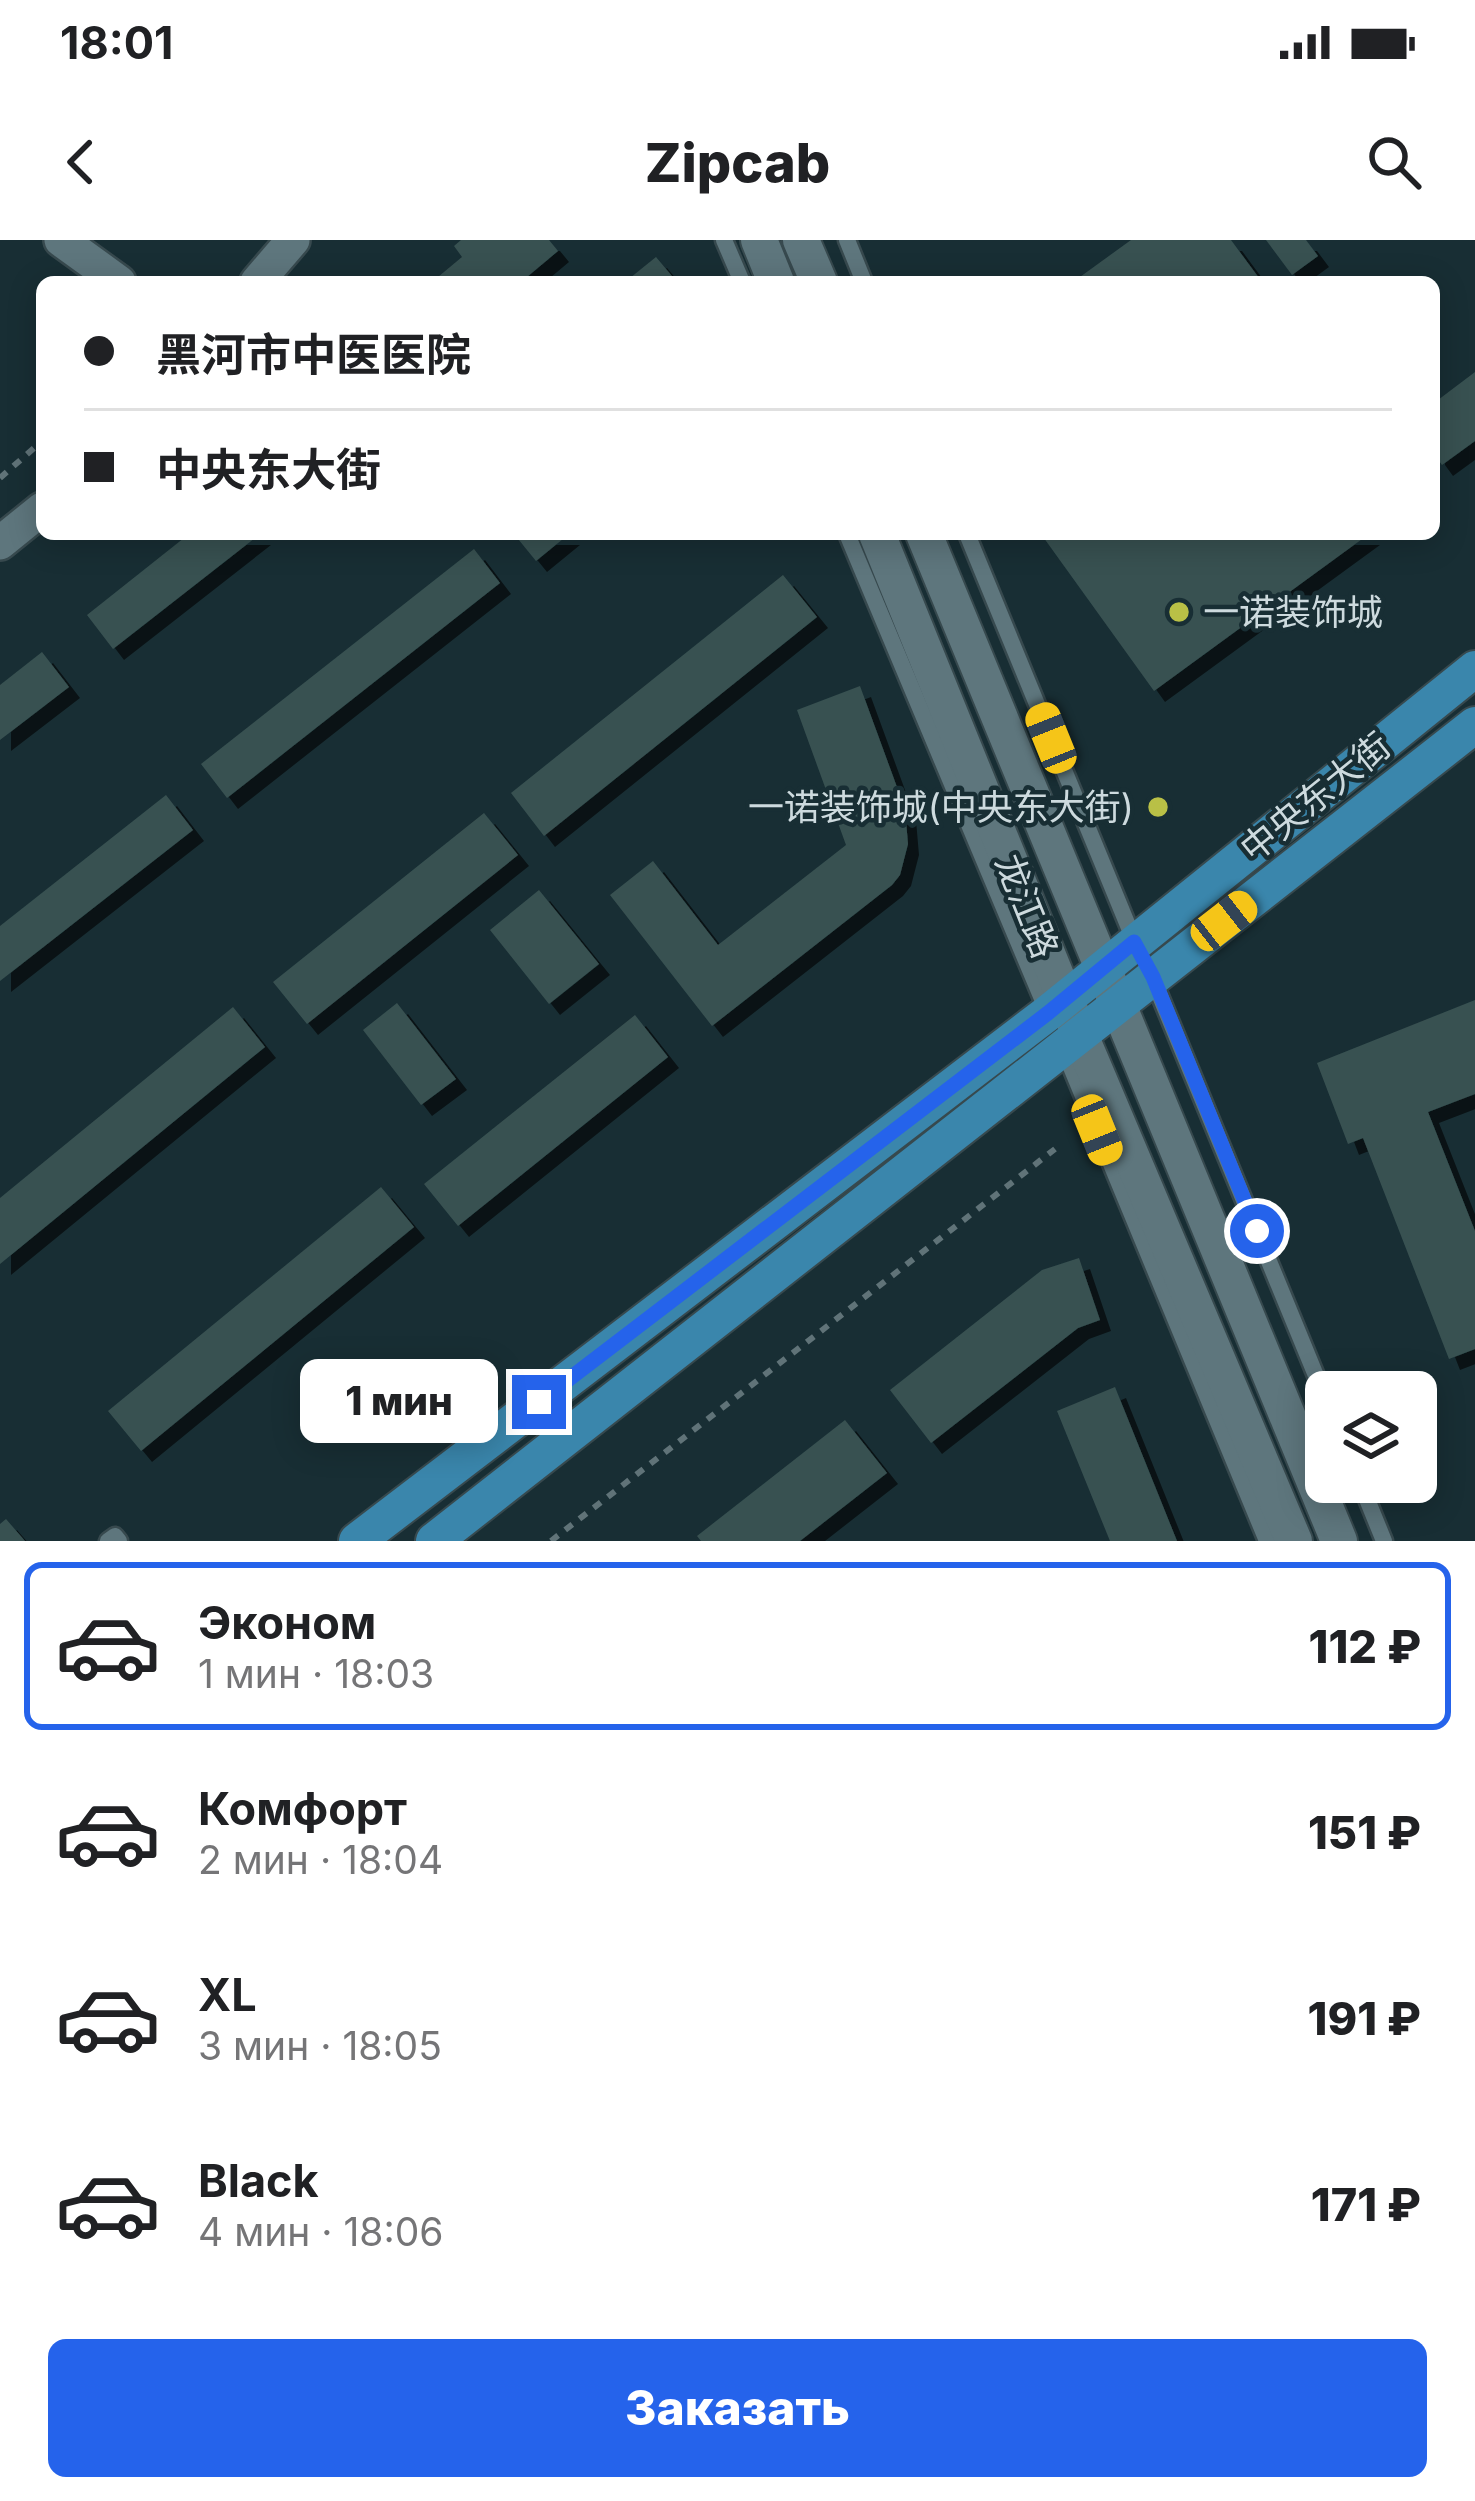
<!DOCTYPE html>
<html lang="ru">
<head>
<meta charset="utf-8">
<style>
	:root { --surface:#fff; --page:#f2f2f2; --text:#202124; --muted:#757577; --line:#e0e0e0; --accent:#2563eb }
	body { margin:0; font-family:Inter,"Noto Sans SC",sans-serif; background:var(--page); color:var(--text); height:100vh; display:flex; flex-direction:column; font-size:45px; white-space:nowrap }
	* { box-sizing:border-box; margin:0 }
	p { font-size:39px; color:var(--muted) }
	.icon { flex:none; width:66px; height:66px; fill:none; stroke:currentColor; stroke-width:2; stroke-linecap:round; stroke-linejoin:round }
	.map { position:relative; height:1301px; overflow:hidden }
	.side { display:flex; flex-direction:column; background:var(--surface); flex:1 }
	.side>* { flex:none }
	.banner { position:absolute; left:36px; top:36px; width:1404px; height:264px; border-radius:18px; box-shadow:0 6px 30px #0003; display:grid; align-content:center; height:264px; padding:0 48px; background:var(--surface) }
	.tools { position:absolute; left:1305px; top:1131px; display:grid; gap:24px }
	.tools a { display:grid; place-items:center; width:132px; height:132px; border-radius:18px; background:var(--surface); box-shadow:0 6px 30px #0003; font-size:60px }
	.end { position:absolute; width:54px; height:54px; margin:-27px; border:15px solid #2563eb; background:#fff; box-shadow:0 0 0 6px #fff }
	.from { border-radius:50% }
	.bubble { position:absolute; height:84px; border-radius:18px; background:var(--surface); box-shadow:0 6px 30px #0003; font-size:39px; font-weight:800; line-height:84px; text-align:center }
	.car { position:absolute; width:36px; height:72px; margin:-36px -18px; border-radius:15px; box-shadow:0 0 9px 3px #0007; background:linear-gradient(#f5c518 24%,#345 0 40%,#f5c518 0 76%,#345 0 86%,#f5c518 0) }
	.banner b { display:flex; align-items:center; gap:42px; height:114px; font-size:45px }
	.banner b+b { border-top:3px solid var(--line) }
	.banner i { width:30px; height:30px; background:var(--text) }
	ul { padding:21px 0 0; list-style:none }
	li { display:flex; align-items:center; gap:36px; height:168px; margin:0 24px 18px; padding:0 24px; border:6px solid transparent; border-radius:18px }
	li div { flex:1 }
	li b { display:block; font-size:45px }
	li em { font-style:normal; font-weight:800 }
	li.on { border-color:var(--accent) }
	li>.icon { width:108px; height:108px; stroke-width:1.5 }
	.cta { display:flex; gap:24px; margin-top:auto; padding:24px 48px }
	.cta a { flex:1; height:138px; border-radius:18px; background:var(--accent); color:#fff; font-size:48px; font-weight:800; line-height:138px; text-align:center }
	.status { display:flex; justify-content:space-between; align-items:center; height:84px; padding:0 60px; background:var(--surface); direction:ltr }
	.status svg { height:33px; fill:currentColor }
	header { display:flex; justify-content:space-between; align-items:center; height:156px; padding:0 48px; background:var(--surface); font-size:54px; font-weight:800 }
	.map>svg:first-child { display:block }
	.building { fill:#385151; filter:url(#shadow) }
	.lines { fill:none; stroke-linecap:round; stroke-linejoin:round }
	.service-casing { stroke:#37494e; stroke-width:21 }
	.minor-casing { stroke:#37494e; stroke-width:38 }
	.tertiary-casing { stroke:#37494e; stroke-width:40 }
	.primary-casing { stroke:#37494e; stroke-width:40 }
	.path { stroke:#607378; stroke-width:6; stroke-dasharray:9 9; stroke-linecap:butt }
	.service { stroke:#5e767d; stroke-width:16 }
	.minor { stroke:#5e767d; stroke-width:33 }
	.tertiary { stroke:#5e767d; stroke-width:36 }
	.primary { stroke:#3a86ac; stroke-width:36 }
	.route { stroke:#2563eb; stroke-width:15 }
	.poi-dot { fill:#b9c046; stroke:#182e34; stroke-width:4.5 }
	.labels { text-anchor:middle; stroke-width:9; stroke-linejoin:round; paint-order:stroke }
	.poi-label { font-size:36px; fill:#cddade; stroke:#182e34; text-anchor:start }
	.street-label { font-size:36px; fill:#cddade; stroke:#182e34 }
</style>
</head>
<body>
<div class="status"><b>18:01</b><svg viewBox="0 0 49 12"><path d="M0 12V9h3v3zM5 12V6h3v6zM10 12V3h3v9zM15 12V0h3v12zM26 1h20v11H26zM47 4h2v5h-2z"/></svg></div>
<header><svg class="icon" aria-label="back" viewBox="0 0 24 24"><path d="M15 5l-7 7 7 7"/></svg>Zipcab<svg class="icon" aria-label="search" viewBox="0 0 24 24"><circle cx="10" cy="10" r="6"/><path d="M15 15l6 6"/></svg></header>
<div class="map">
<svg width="1475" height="1301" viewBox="0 0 1475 1301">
	<defs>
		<filter id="shadow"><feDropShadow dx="11" dy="11" stdDeviation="0" flood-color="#0009"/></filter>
	</defs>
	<rect width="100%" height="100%" fill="#182e34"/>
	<!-- building -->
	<path class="building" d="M461,0H549L558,11L521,42H432L462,17L454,6Z
		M1131,0H1231L1262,42H1073Z
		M1266,0H1306L1318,16L1292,35Z
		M656,17L677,42H625Z
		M1475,132V201L1442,225L1434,214V163Z
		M189,294H260L113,409L87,375Z
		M514,294H569L536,321Z
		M1041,294H1369L1154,451Z
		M474,309L500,343L227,558L201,524Z
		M783,335L817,377L544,596L511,553Z
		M42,412L69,447L0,500V445Z
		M860,446L905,569L908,604L900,635L892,645L712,786L610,655L653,621L718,705L846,605L797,470Z
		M166,555L193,590L0,741V686Z
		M484,573L518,615L307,784L273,742Z
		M539,650L599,724L549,764L490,690Z
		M1475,760V854L1428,872L1475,991V1109L1449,1119L1363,898L1348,904L1317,823Z
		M397,763L456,839L421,865L363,790Z
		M233,767L265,807L0,1024V958Z
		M635,775L668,817L458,986L424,944Z
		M381,947L414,987L141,1211L108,1171Z
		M1079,1018L1100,1080L1078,1088L931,1203L890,1150L1042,1030Z
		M1115,1147L1177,1301H1110L1057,1171Z
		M845,1180L887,1233L800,1301H701L697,1296Z
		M6,1279L25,1301H0V1284Z"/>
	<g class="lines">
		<defs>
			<path id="service" d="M724,0L742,42
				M847,0L864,42
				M847,294L1048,773
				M967,294L1136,705
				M1153,739L1326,1160
				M1063,808L1267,1301
				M1360,1242L1384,1301
				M108,1301L115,1296L119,1301"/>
			<path id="minor" d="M61,0L119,42
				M257,42L293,0
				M0,303L42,269"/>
			<path id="tertiary" d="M759,0L776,42
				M801,0L819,42
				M877,294L1080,795L1294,1301
				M924,294L1339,1301"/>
			<path id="primary" d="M357,1301L1048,773L1475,429
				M434,1301L1475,485"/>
		</defs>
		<!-- service casing -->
		<use href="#service" class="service-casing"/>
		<!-- minor casing -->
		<use href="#minor" class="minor-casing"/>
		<!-- tertiary casing -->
		<use href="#tertiary" class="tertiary-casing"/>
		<!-- primary casing -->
		<use href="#primary" class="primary-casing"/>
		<!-- path -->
		<path class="path" d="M0,238L42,201
			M551,1301L1055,909"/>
		<!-- service -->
		<use href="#service" class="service"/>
		<!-- minor -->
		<use href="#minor" class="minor"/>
		<!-- tertiary -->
		<use href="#tertiary" class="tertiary"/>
		<!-- primary -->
		<use href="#primary" class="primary"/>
	</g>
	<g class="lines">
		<!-- route -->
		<path class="route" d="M539,1162L1048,773L1134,702L1153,737L1257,991"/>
	</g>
	<!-- markers -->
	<g class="poi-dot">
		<circle cx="1179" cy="372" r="12"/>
		<circle cx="1158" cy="567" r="12"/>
	</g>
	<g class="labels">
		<!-- poi labels -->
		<g class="poi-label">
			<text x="1203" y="385">一诺装饰城</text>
			<text x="1134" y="580" text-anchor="end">一诺装饰城(中央东大街)</text>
		</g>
		<!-- street labels -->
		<g class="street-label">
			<text transform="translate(1315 557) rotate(-39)" y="13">中央东大街</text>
			<text transform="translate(1027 666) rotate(68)" y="13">龙江路</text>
		</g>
	</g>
</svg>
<div class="tools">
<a><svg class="icon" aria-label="layers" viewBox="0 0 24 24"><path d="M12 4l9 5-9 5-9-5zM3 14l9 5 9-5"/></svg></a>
</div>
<i class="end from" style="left:1257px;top:991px"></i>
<i class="end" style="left:539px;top:1162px"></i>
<div class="bubble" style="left:300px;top:1119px;width:198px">1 мин</div>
<i class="car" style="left:1051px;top:498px;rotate:338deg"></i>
<i class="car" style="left:1224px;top:681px;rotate:52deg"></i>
<i class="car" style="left:1097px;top:890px;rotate:158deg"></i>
<div class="banner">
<b><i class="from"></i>黑河市中医医院</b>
<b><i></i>中央东大街</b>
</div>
</div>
<section class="side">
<ul>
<li class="on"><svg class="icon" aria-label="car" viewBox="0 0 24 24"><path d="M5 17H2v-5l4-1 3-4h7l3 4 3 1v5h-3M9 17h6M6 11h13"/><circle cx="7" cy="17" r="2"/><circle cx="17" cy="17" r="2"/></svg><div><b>Эконом</b><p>1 мин · 18:03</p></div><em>112 ₽</em></li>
<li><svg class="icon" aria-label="car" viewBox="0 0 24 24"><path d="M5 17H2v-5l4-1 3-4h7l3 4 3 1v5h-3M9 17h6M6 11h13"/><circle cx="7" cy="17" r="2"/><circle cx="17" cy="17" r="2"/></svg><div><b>Комфорт</b><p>2 мин · 18:04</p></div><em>151 ₽</em></li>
<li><svg class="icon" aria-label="car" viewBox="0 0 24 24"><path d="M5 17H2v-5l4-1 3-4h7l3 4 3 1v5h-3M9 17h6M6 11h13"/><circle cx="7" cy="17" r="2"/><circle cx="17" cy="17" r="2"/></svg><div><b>XL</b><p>3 мин · 18:05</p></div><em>191 ₽</em></li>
<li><svg class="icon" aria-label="car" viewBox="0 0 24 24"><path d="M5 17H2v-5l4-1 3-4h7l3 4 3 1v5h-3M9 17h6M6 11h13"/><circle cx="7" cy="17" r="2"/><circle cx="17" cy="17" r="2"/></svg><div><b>Black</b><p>4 мин · 18:06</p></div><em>171 ₽</em></li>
</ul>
<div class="cta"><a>Заказать</a></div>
</section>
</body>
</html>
